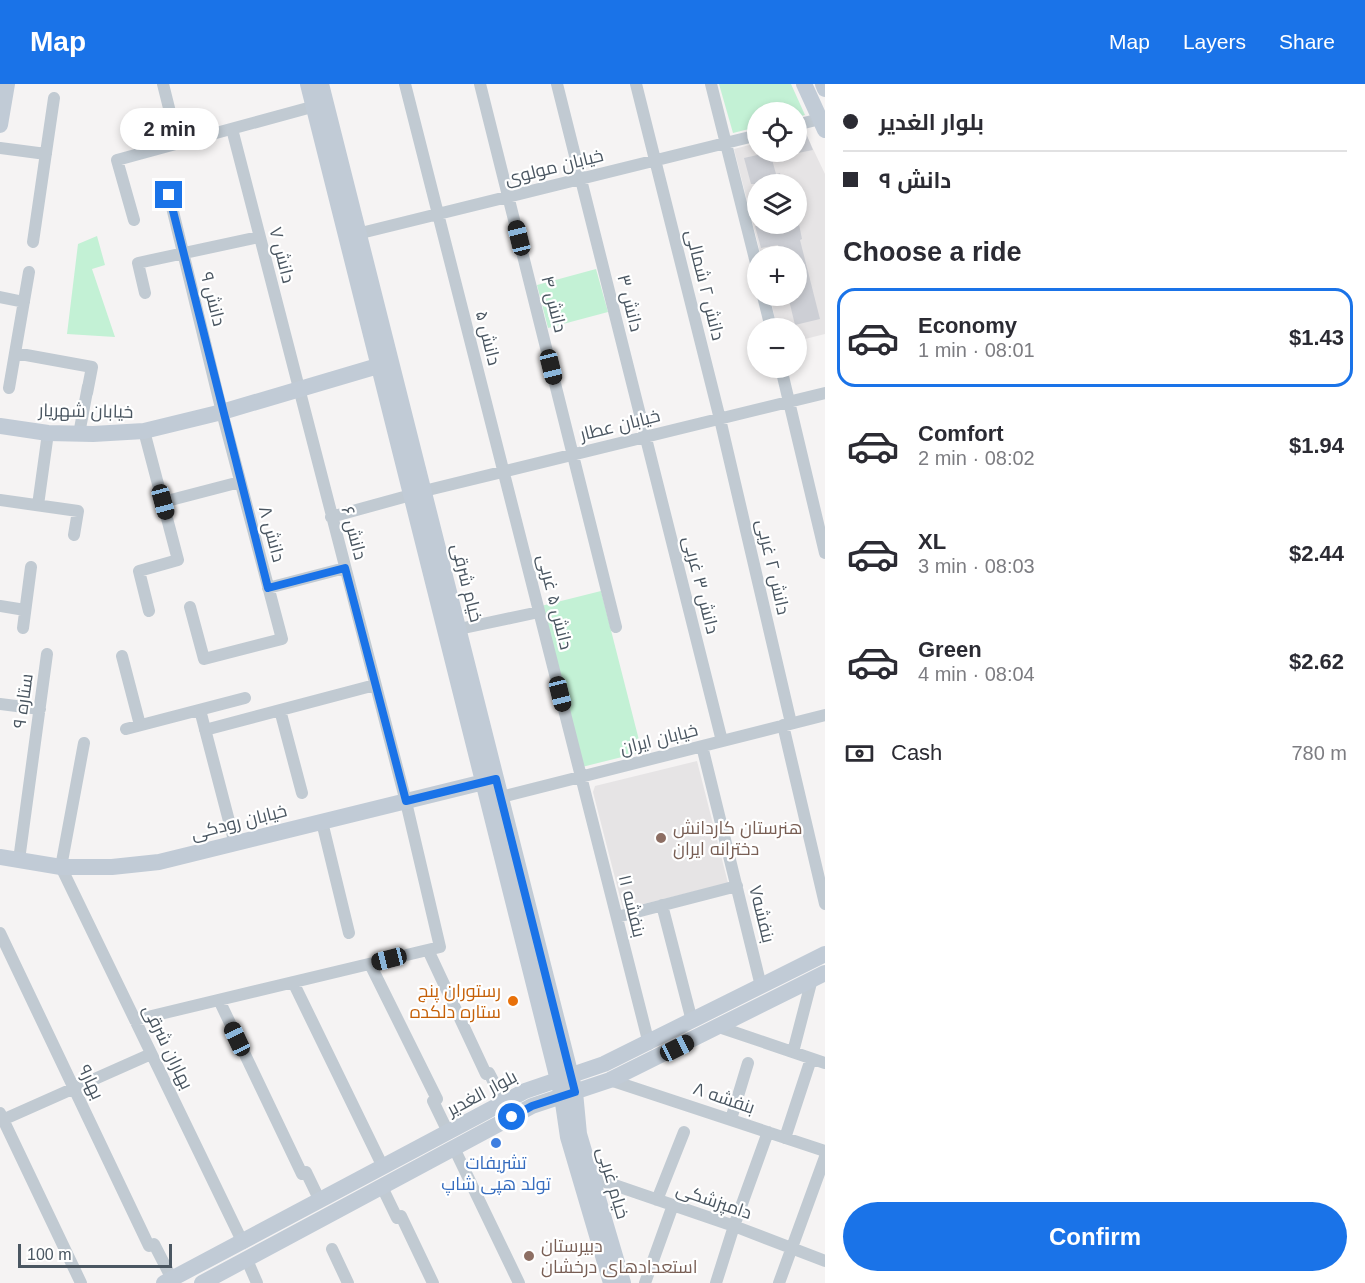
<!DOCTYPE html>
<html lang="en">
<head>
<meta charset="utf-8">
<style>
	:root { --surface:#fff; --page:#f2f2f3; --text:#2b2b33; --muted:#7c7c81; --line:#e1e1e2; --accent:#1a73e8 }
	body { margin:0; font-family:Arial,Cairo,sans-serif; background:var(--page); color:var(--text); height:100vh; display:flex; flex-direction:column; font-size:22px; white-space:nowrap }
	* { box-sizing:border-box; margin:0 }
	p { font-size:20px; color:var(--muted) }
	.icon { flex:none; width:33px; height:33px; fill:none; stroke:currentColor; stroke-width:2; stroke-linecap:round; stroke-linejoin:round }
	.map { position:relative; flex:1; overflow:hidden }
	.panel { display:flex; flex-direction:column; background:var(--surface); width:540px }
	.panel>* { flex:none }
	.guide { display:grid; align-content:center; height:132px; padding:0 18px; background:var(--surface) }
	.tools { position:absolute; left:747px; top:18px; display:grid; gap:12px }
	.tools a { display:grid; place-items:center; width:60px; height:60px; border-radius:50%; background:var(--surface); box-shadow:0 3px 9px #0003; font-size:30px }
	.scale { position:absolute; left:18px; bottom:15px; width:154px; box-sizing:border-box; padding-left:6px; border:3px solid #4a5661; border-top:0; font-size:16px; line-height:21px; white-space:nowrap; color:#4a5661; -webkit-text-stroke:4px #fff; paint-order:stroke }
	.end { position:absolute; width:27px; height:27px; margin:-14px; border:8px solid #1a73e8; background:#fff; box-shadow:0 0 0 3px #fff }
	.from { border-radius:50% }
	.bubble { position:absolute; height:42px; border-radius:21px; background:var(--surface); box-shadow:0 3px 9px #0003; font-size:20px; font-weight:600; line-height:42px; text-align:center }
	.car { position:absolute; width:18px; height:36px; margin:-18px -9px; border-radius:8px; box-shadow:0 0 4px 2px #0007; background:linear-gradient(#222 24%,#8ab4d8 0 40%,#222 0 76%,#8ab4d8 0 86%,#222 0) }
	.guide b { display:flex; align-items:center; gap:21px; height:57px; font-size:22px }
	.guide b+b { border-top:2px solid var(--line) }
	.guide i { width:15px; height:15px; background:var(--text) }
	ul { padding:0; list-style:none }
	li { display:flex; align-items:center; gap:18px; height:99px; margin:0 12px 9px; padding:0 6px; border:3px solid transparent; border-radius:18px }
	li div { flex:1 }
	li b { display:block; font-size:22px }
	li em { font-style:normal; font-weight:600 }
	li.active { border-color:var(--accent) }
	li>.icon { width:54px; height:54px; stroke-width:1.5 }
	h2 { padding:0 18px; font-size:27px; line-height:72px }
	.pay { display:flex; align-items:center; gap:15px; height:66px; padding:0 18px; font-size:22px }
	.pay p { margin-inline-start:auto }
	.button { display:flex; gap:12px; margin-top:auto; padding:12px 18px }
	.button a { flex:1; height:69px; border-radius:36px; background:var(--accent); color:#fff; font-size:24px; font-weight:600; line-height:69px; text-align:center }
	header { display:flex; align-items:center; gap:36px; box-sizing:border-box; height:84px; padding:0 30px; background:var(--accent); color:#fff }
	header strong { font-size:28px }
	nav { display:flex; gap:33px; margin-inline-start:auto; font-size:21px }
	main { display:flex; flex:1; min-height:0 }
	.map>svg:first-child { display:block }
	.education { fill:#e6e4e5; fill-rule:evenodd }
	.green { fill:#c3f1d5 }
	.building { fill:#cdcfd5 }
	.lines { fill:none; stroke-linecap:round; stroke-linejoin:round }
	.street { stroke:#c1cad2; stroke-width:12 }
	.secondary { stroke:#c1cbd6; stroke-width:16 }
	.route { stroke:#1a73e8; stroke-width:8 }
	.education-dot { fill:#8d6e63; stroke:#fff; stroke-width:2 }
	.food-dot { fill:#e8710a; stroke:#fff; stroke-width:2 }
	.shop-dot { fill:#3f7fe0; stroke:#fff; stroke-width:2 }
	.labels { text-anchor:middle; stroke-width:4.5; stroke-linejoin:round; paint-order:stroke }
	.street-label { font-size:18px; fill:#4a5661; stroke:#fff }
	.education-label { font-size:18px; fill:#785e54; stroke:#fff; text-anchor:start }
	.food-label { font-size:18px; fill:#c56008; stroke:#fff; text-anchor:end }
	.shop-label { font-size:18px; fill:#366cbe; stroke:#fff }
</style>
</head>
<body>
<header>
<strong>Map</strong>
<nav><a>Map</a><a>Layers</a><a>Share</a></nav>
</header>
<main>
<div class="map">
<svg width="825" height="1199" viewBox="0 0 825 1199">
	<rect width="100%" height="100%" fill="#f5f3f3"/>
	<!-- education -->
	<path class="education" d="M804,46L825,90V250L797,257L796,244H777L770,212H796V172H761L734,65L757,59L758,68H796L797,49ZM758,100H796V140H758Z
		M697,677L728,799L623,825L593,708L595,702Z"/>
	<!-- green -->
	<path class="green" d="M719,0H791L805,31L797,33L796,28H758L757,43L733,49Z
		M97,152L105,181L92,185L115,253L67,250L78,160Z
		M596,185L608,228L548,244L537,201Z
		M601,507L642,668L582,683L541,522Z"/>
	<!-- building -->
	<path class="building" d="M805,47L813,66L798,69L796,49Z
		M770,68L776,90L780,89L783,100H751L744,74Z
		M766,140H799L802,155L800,156L820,235L795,241L788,212H796V172H781L778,161L761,164L755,142Z"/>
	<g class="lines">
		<!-- street -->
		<path class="street" d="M163,0L178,60
			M405,0L649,960
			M480,0L616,543
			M557,0L722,657
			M636,0L720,335L791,639
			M711,0L758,187
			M796,41L820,35
			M0,64L46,70
			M169,111L222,328L282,555L204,575L190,523
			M134,136L117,76L319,21
			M353,151L758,51
			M33,158L54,14
			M145,209L138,179L259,153
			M763,212L771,244
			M0,213L24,218
			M15,269L92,283L87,309
			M781,284L825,469
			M9,304L29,188
			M144,347L178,476L139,487L149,527
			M79,350L88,302
			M424,407L825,309
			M0,416L78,427L74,451
			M163,418L240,398
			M38,421L48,349
			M331,433L411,411
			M268,504L345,484
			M0,522L25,526
			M23,544L31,483
			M459,545L539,528
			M122,572L140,641
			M0,620L40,625
			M200,626L235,760
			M280,626L302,709
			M783,641L825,820
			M126,645L245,614
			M205,646L375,601
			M84,659L61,783L243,1159
			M702,662L761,902
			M501,713L825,631
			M322,738L349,849
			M19,776L47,570
			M662,821L692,937
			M617,833L737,802
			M0,849L149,1162L154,1160L172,1195
			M428,866L486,990L489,989L504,1018
			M370,880L437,1015L433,1017L448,1048
			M293,898L383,1083
			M219,916L302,1090L306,1088L320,1117
			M135,936L440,863L406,718L232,45
			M719,943L825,979
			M793,968L812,895
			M610,996L825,1067
			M0,1029L81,1199
			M731,1035L748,979
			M0,1037L151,970
			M785,1054L811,975
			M454,1064L519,1199
			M591,1093L734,1142L825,1177
			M382,1103L397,1134L401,1132L433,1199
			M657,1116L684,1048
			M332,1165L348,1199
			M247,1176L257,1199
			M645,1199L673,1121
			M716,1199L734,1142L768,1048
			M779,1199L825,1073"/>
		<!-- secondary -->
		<path class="secondary" d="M308,0L562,1012L568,1053L611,1199
			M321,0L575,1008L579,1050L623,1199
			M804,0L825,46
			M823,0L825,5
			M0,41L7,0
			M0,342L48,349L93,350L144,347L222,328L388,279
			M0,773L61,783H112L159,778L492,696
			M164,1199L525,1007L604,980L825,870
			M202,1199L532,1022L610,996L825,889"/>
	</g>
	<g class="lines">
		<!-- route -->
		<path class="route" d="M169,111L268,504L345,484L406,717L496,695L575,1008L532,1022L512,1033"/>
	</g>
	<!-- markers -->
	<g class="education-dot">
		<circle cx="661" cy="754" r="6"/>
		<circle cx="529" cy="1172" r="6"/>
	</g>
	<circle class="food-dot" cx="513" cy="917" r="6"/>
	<circle class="shop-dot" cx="496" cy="1059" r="6"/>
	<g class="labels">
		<!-- street labels -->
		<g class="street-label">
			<text transform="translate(554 83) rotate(-14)" y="6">خیابان مولوی</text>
			<text transform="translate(282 171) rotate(76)" y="6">دانش ۷</text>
			<text transform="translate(705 201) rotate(76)" y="6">دانش ۲ شمالی</text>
			<text transform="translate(213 215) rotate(76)" y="6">دانش ۹</text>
			<text transform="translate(630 219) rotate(76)" y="6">دانش ۳</text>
			<text transform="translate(554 220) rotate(76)" y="6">دانش ۴</text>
			<text transform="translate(488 254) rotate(76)" y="6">دانش ۵</text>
			<text transform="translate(86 327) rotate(1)" y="6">خیابان شهریار</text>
			<text transform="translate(620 341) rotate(-14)" y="6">خیابان عطار</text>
			<text transform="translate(354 449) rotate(75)" y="6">دانش ۶</text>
			<text transform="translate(272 450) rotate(75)" y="6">دانش ۸</text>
			<text transform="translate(773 483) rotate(77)" y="6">دانش ۲ غربی</text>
			<text transform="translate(467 499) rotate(76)" y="6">خیام شرقی</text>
			<text transform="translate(701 501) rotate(76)" y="6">دانش ۳ غربی</text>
			<text transform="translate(555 518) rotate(76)" y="6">دانش ۵ غربی</text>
			<text transform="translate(23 617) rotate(-82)" y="6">ستاره ۹</text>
			<text transform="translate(659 655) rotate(-14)" y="6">خیابان ایران</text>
			<text transform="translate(239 738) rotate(-14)" y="6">خیابان رودکی</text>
			<text transform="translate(632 822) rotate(76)" y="6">بنفشه ۱۱</text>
			<text transform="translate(762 830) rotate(76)" y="6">بنفشه۷</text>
			<text transform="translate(168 963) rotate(64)" y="6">بهاران شرقی</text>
			<text transform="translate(91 998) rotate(65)" y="6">بهار۹</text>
			<text transform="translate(482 1009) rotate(-28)" y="6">بلوار الغدیر</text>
			<text transform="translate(724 1014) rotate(19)" y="6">بنفشه ۸</text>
			<text transform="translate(613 1099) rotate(74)" y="6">خیام غربی</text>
			<text transform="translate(714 1117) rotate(19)" y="6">دامپزشکی</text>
		</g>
		<!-- education labels -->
		<g class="education-label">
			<text x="673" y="750">هنرستان کاردانش<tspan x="673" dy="21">دخترانه ایران</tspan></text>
			<text x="541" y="1168">دبیرستان<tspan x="541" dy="21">استعدادهای درخشان</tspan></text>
		</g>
		<!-- food labels -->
		<g class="food-label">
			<text x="501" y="913">رستوران پنج<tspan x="501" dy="21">ستاره دلکده</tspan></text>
		</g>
		<!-- shop labels -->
		<g class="shop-label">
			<text x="496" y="1085">تشریفات<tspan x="496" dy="21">تولد هپی شاپ</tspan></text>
		</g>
	</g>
</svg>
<div class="tools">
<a><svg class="icon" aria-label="locate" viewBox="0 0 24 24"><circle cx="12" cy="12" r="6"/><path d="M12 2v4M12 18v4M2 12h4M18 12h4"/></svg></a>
<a><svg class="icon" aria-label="layers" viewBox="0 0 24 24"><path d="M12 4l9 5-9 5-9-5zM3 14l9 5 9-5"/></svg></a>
<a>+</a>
<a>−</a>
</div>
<div class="scale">100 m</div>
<i class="end from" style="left:512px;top:1033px"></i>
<i class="end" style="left:169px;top:111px"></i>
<div class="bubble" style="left:120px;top:24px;width:99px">2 min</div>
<i class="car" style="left:519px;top:154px;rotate:346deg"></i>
<i class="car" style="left:551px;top:283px;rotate:166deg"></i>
<i class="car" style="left:163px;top:418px;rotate:165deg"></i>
<i class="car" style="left:560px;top:610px;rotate:166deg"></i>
<i class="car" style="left:389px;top:875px;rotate:256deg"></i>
<i class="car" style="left:237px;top:955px;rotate:335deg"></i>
<i class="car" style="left:677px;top:964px;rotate:63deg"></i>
</div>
<section class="panel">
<div class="guide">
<b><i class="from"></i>بلوار الغدیر</b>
<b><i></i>دانش ۹</b>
</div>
<h2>Choose a ride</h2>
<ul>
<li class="active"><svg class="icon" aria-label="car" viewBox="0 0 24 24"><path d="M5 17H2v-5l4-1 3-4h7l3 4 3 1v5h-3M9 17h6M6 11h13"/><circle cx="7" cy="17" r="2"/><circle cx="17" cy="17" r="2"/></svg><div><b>Economy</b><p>1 min · 08:01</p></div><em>$1.43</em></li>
<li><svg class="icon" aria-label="car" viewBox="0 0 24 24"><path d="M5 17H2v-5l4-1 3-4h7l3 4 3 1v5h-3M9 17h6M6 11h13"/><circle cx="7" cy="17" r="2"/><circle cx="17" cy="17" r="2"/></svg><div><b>Comfort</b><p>2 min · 08:02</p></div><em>$1.94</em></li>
<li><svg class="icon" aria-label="car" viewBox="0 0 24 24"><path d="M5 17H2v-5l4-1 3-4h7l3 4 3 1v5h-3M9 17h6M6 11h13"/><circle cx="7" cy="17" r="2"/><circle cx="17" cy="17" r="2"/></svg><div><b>XL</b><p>3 min · 08:03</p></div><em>$2.44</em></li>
<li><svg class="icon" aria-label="car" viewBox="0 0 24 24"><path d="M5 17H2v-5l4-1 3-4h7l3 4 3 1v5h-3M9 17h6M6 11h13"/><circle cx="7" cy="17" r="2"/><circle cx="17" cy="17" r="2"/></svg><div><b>Green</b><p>4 min · 08:04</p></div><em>$2.62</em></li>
</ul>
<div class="pay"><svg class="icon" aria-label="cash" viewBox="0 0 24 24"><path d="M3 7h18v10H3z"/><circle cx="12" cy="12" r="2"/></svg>Cash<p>780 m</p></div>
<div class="button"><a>Confirm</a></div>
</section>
</main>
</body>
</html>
